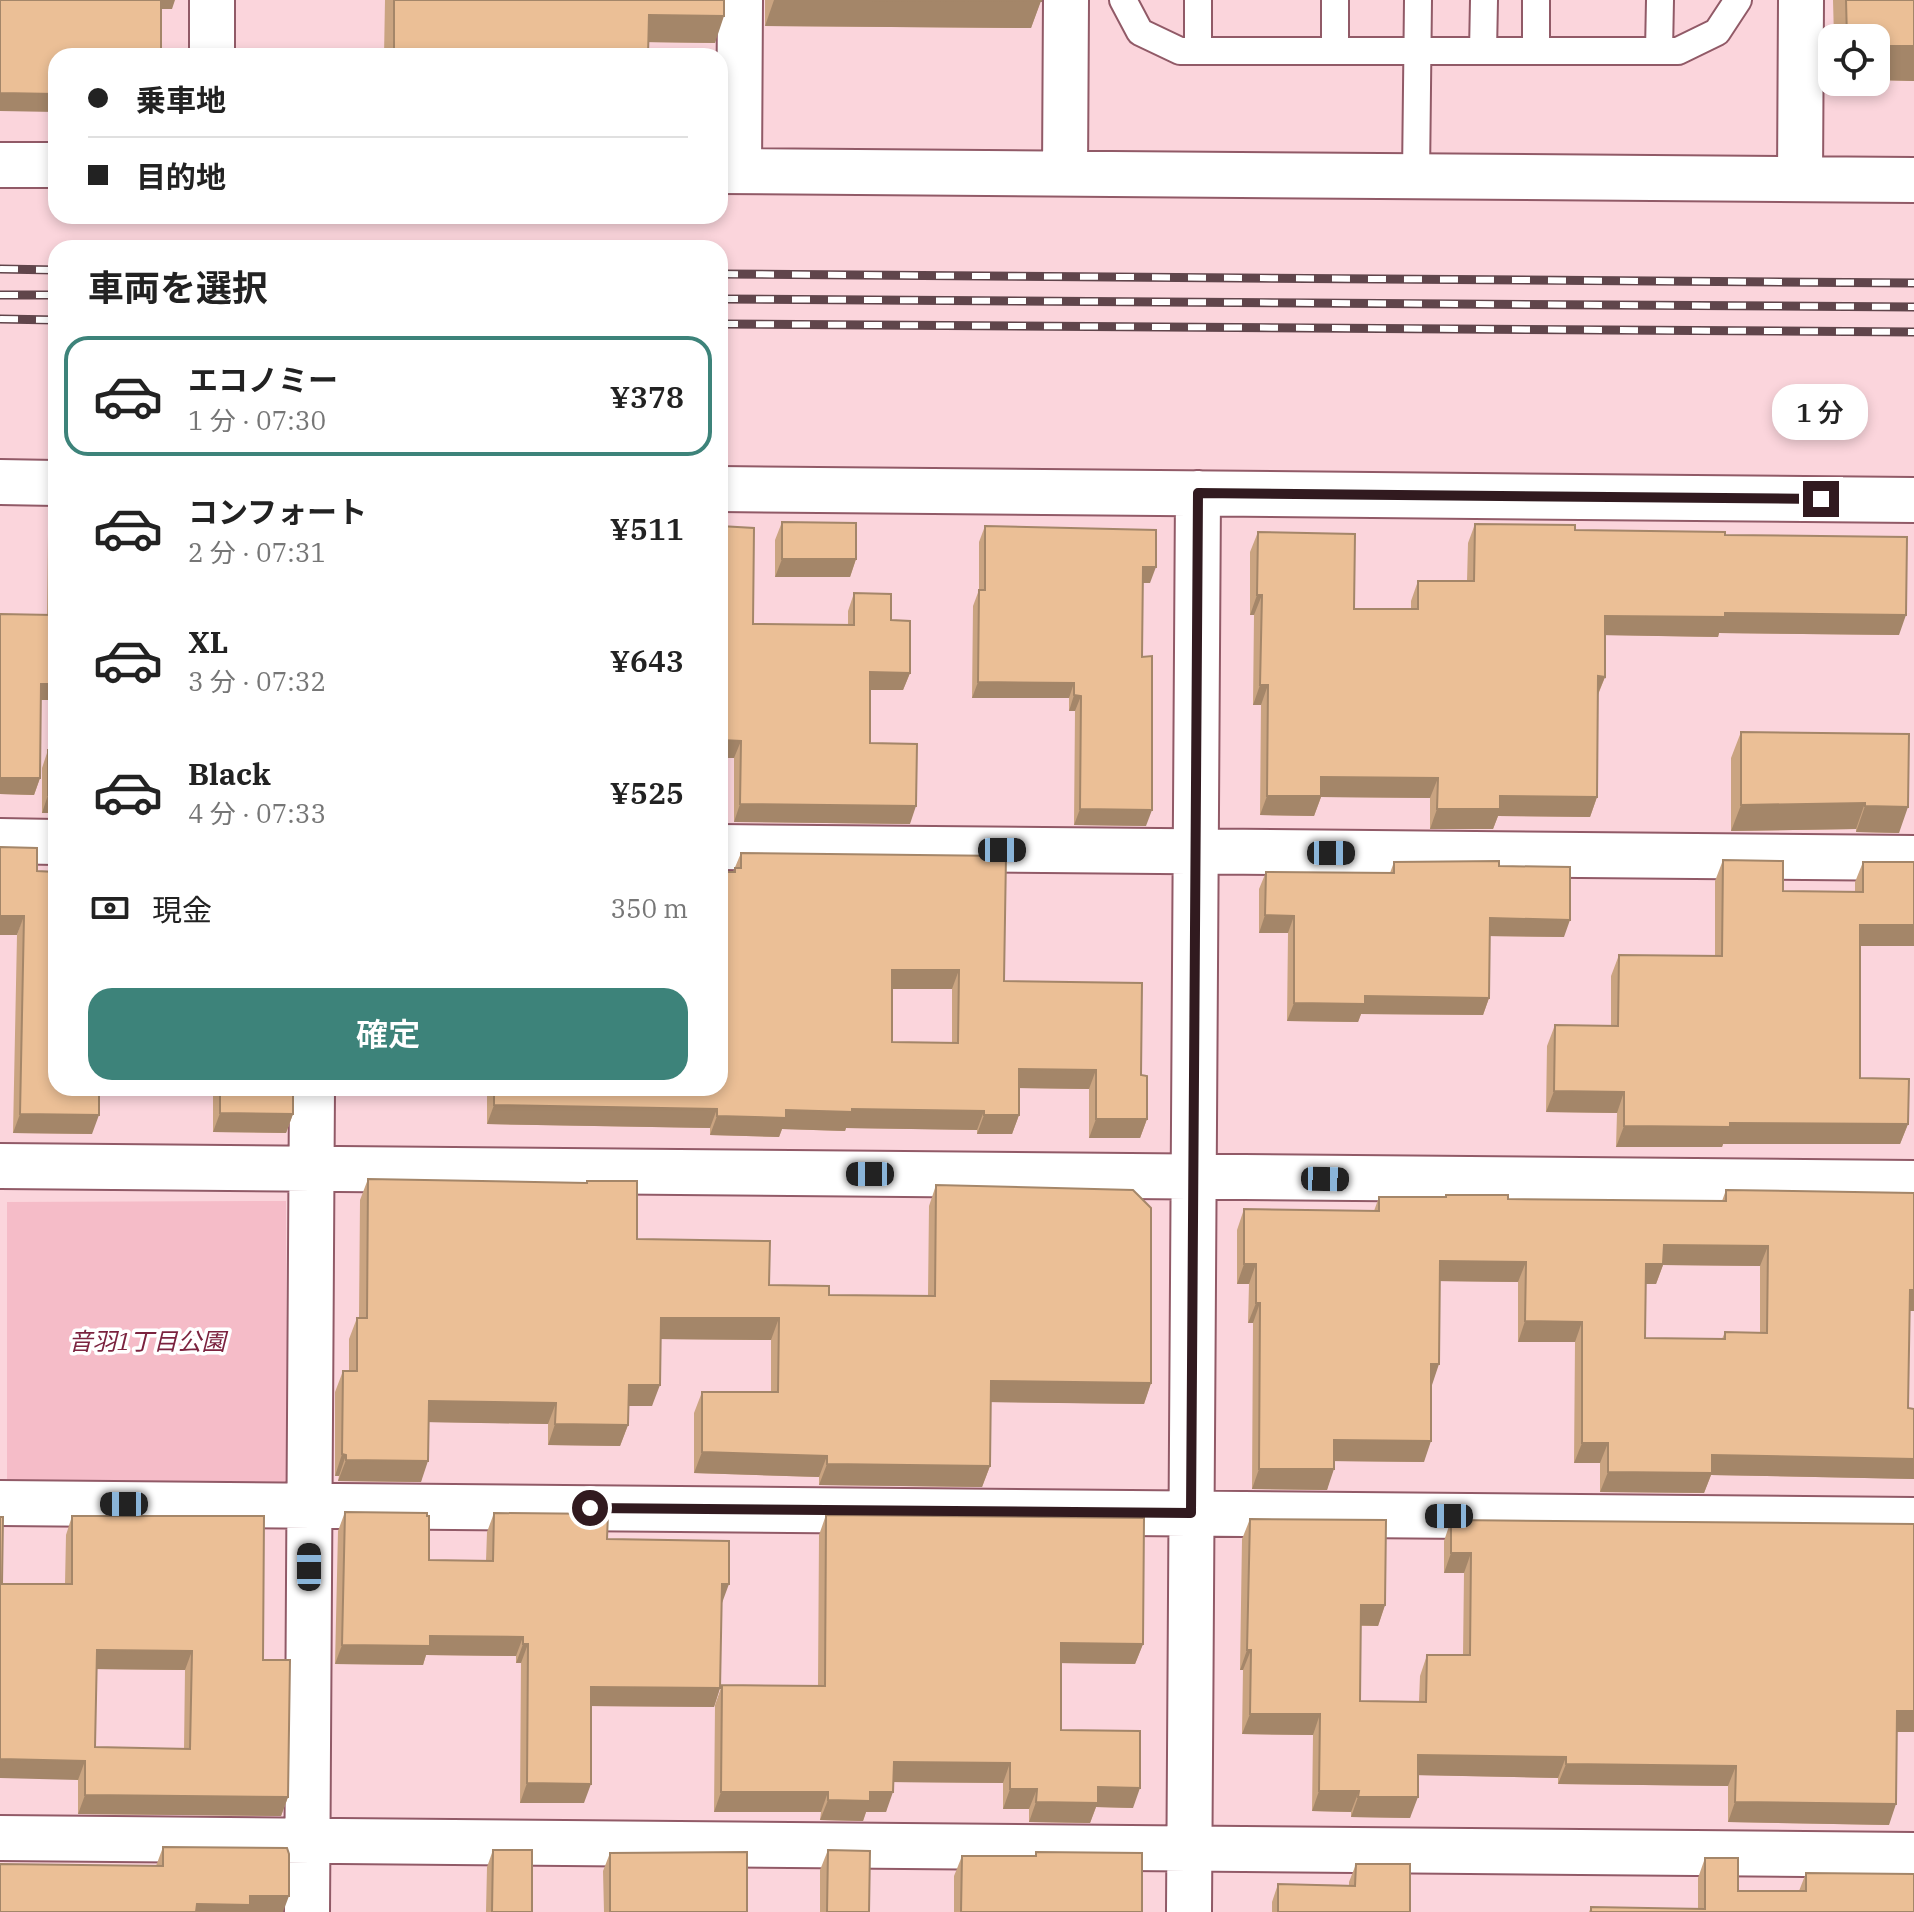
<!DOCTYPE html>
<html lang="ja">
<head>
<meta charset="utf-8">
<style>
	:root { --surface:#fff; --page:#f2f2f2; --text:#222; --muted:#767676; --line:#e0e0e0; --accent:#3d837a }
	body { margin:0; font-family:"IBM Plex Serif","Noto Sans JP",serif; background:var(--page); color:var(--text); height:100vh; display:flex; flex-direction:column; font-size:30px; white-space:nowrap }
	* { box-sizing:border-box; margin:0 }
	p { font-size:26px; color:var(--muted) }
	.icon { flex:none; width:44px; height:44px; fill:none; stroke:currentColor; stroke-width:2; stroke-linecap:round; stroke-linejoin:round }
	.map { position:relative; flex:1; overflow:hidden }
	.sheet { position:absolute; left:48px; top:240px; width:680px; height:856px; display:flex; flex-direction:column; background:var(--surface); border-radius:24px; box-shadow:0 4px 12px #0003 }
	.sheet>* { flex:none }
	.top-card { position:absolute; left:48px; top:48px; width:680px; height:176px; border-radius:24px; box-shadow:0 4px 12px #0003; display:grid; align-content:center; height:176px; padding:0 40px; background:var(--surface) }
	.controls { position:absolute; left:1818px; top:24px; display:grid; gap:16px }
	.controls a { display:grid; place-items:center; width:72px; height:72px; border-radius:16px; background:var(--surface); box-shadow:0 4px 12px #0003; font-size:40px }
	.end { position:absolute; width:36px; height:36px; margin:-18px; border:10px solid #311a1f; background:#fff; box-shadow:0 0 0 4px #fff }
	.from { border-radius:50% }
	.bubble { position:absolute; height:56px; border-radius:24px; background:var(--surface); box-shadow:0 4px 12px #0003; font-size:26px; font-weight:600; line-height:56px; text-align:center }
	.car { position:absolute; width:24px; height:48px; margin:-24px -12px; border-radius:10px; box-shadow:0 0 6px 2px #0007; background:linear-gradient(#222 24%,#8ab4d8 0 40%,#222 0 76%,#8ab4d8 0 86%,#222 0) }
	.top-card b { display:flex; align-items:center; gap:28px; height:76px; font-size:30px }
	.top-card b+b { border-top:2px solid var(--line) }
	.top-card i { width:20px; height:20px; background:var(--text) }
	ul { padding:0; list-style:none }
	li { display:flex; align-items:center; gap:24px; height:120px; margin:0 16px 12px; padding:0 24px; border:4px solid transparent; border-radius:24px }
	li div { flex:1 }
	li b { display:block; font-size:30px }
	li em { font-style:normal; font-weight:600 }
	li.active { border-color:var(--accent) }
	li>.icon { width:72px; height:72px; stroke-width:1.5 }
	h2 { padding:0 40px; font-size:36px; line-height:96px }
	.pay { display:flex; align-items:center; gap:20px; height:88px; padding:0 40px; font-size:30px }
	.pay p { margin-inline-start:auto }
	.cta { display:flex; gap:16px; margin-top:auto; padding:16px 40px }
	.cta a { flex:1; height:92px; border-radius:24px; background:var(--accent); color:#fff; font-size:32px; font-weight:600; line-height:92px; text-align:center }
	.map>svg:first-child { display:block }
	.green { fill:#f5bcc8 }
	.lines { fill:none; stroke-linecap:round; stroke-linejoin:round }
	.lane-casing { stroke:#915a67; stroke-width:30 }
	.street-casing { stroke:#915a67; stroke-width:48 }
	.lane { stroke:#fff; stroke-width:26 }
	.street { stroke:#fff; stroke-width:44 }
	.rail-casing { stroke:#60454b; stroke-width:9 }
	.rail { stroke:#fff; stroke-width:6; stroke-dasharray:18; stroke-linecap:butt }
	.wall { fill:#caa481; fill-rule:evenodd }
	.shaded-wall { fill:#a48669 }
	.building { fill:#ebbf96; stroke:#a48669; stroke-width:2; fill-rule:evenodd }
	.route { stroke:#311a1f; stroke-width:10 }
	.labels { text-anchor:middle; stroke-width:7; stroke-linejoin:round; paint-order:stroke }
	.park-label { font-size:24px; font-style:italic; fill:#7b233f; stroke:#fff }
</style>
</head>
<body>
<div class="map">
<svg width="1914" height="1912" viewBox="0 0 1914 1912">
	<rect width="100%" height="100%" fill="#fbd5dc"/>
	<!-- green -->
	<path class="green" d="M286,1201L287,1483L7,1484V1202Z"/>
	<g class="lines">
		<defs>
			<path id="lane" d="M1123,0L1140,32L1180,51H1678L1717,32L1738,0
				M1198,51V0
				M1335,51V0
				M1483,51L1484,0
				M1536,51V0
				M1659,51L1660,0
				M1416,176L1418,0"/>
			<path id="street" d="M212,56V0
				M0,165H56
				M720,171L1914,180
				M739,171L740,0
				M1065,173L1066,0
				M1800,179L1801,0
				M0,482L56,483
				M720,489L1914,500
				M0,841L56,842
				M720,847L1914,858
				M0,1166L1914,1183
				M0,1503L1914,1520
				M0,1838L1914,1855
				M307,1912L312,1088
				M1189,1912L1198,493"/>
		</defs>
		<!-- lane casing -->
		<use href="#lane" class="lane-casing"/>
		<!-- street casing -->
		<use href="#street" class="street-casing"/>
		<!-- lane -->
		<use href="#lane" class="lane"/>
		<!-- street -->
		<use href="#street" class="street"/>
		<defs>
			<path id="rail" d="M0,269L56,270
				M720,274L1914,283
				M0,295H56
				M720,299L1914,307
				M0,319L56,320
				M720,324L1914,332"/>
		</defs>
		<!-- rail casing -->
		<use href="#rail" class="rail-casing"/>
		<!-- rail -->
		<use href="#rail" class="rail"/>
	</g>
	<!-- wall -->
	<path class="wall" d="M385,0H724L715,43L648,42V56H384Z
		M765,0H1041L1031,28L765,26Z
		M1833,0H1914V81L1876,80V38H1834Z
		M54,518H56V700H41L40,778L34,795L0,794V614L47,615L48,534Z
		M782,522L856,559L850,577H775V540Z
		M1475,524L1575,530L1725,535L1899,635L1719,633L1718,637L1605,635V677L1598,695L1597,797L1590,817L1498,816L1493,829H1430V798L1321,797L1314,816L1260,815L1261,705H1253L1254,615H1250V552L1258,532L1354,609H1411V601L1418,581H1467L1468,543Z
		M720,526L753,624L848,625V611L854,593L891,620L910,673L903,690H870V743L910,824L734,822V758H720Z
		M985,526L1150,583H1143L1142,657L1146,826L1074,825L1075,711H1069V698H972L973,606L979,590V542Z
		M1741,732L1909,734L1899,833L1856,832V829L1731,831V758Z
		M48,750L56,813H42V768Z
		M741,853L1004,981L1141,1075L1147,1119L1140,1138H1089V1089L1019,1088V1115L1012,1134H977V1130L846,1128L845,1131L782,1129L779,1137L710,1135V1128L487,1124V1088H720L733,872ZM892,989H952V1043L892,1042Z
		M1723,860L1783,891L1855,892V882L1863,862H1914V946H1860V1078L1908,1124L1900,1144H1723L1722,1147H1616L1617,1113L1546,1112L1547,1046L1555,1025L1611,1026V976L1619,955L1715,956V881Z
		M1394,862L1499,866L1564,937L1490,936L1489,998L1483,1015L1361,1014L1358,1022L1287,1021L1288,933H1259V889L1266,872L1390,873Z
		M37,871L92,1134L13,1133L17,935Z
		M213,1088H293V1114L286,1133L213,1132Z
		M368,1179L637,1239L769,1285L829,1295L928,1296L929,1206L936,1185L1151,1383L1144,1404L991,1402L990,1466L982,1487L819,1485V1477L694,1473V1413L702,1392H771V1340L660,1339L652,1406H628V1425L620,1446L548,1445V1424L429,1422L421,1482L338,1481L339,1476H335V1392L343,1371H349V1339L357,1318H359L360,1200Z
		M1726,1190L1914,1311H1909L1908,1408L1914,1409V1479L1711,1475L1704,1493L1600,1492V1463H1574L1575,1342H1518V1282L1440,1281L1424,1462L1334,1461L1327,1490L1252,1489L1253,1323H1248L1249,1284H1237V1230L1244,1209L1374,1211L1379,1197H1445L1446,1195L1508,1199L1722,1201ZM1663,1265L1760,1266V1333L1725,1332L1722,1339L1645,1338L1646,1284H1656Z
		M345,1512L429,1560L486,1561L487,1532L494,1513L607,1539L722,1603L720,1688L714,1707L591,1706L584,1803H520L521,1663H516V1656L426,1655L423,1665L335,1664L338,1531Z
		M826,1515L1143,1644L1135,1664L1061,1663V1730L1133,1808L1096,1807L1090,1823L1029,1822V1809H1003V1783L893,1782L886,1812H866L863,1821L820,1820L821,1812H714L715,1705L722,1685L818,1686L819,1535Z
		M72,1516L263,1660L288,1797L281,1816L78,1814V1780L2,1584H65L66,1535ZM96,1669L185,1670L184,1749L95,1747Z
		M1250,1519L1385,1605L1378,1626H1360V1701H1419L1420,1676L1427,1655H1463L1464,1573H1444V1541L1451,1520L1914,1524V1732H1896L1889,1825L1728,1822V1786L1558,1784V1778L1418,1775L1410,1818L1351,1817V1812L1312,1811L1313,1735L1242,1734L1243,1670H1240L1242,1539Z
		M163,1847L283,1912L156,1866Z
		M493,1850L532,1912H486L487,1867Z
		M828,1850L869,1912H820V1870Z
		M1036,1852L1142,1912H954V1876L962,1856H1035Z
		M610,1853L747,1912H604L603,1871Z
		M1705,1858L1738,1891H1799L1806,1873L1914,1912H1589L1591,1907L1698,1909V1878Z
		M1356,1864L1410,1912H1272V1902L1278,1884L1349,1885V1882Z"/>
	<!-- shaded-wall -->
	<path class="shaded-wall" d="M158,0H175L172,9H155Z
		M774,0H867L1041,1L1031,28L765,26Z
		M649,15L724,16L715,43L639,42Z
		M1876,46H1914V81L1876,80Z
		M442,49L579,50L577,56H439Z
		M0,93L56,94V112L0,111Z
		M782,559H856L850,577H775Z
		M1143,567H1156L1150,583H1137Z
		M1257,595H1262L1254,615H1250Z
		M1725,613L1906,615L1899,635L1719,633L1718,637L1598,635L1605,616Z
		M870,672L910,673L903,690H864Z
		M1598,676L1605,677L1597,696Z
		M978,682L1074,683L1069,698H972Z
		M41,684H56V700H35Z
		M1260,685H1268L1261,705H1253Z
		M1074,695L1081,696L1075,711H1069Z
		M721,740L741,741L734,758H720Z
		M1321,777L1438,778L1430,798L1321,797L1314,816L1260,815L1267,796Z
		M0,778H40L34,795L0,794Z
		M48,795H56V813H42Z
		M1500,796L1597,797L1590,817L1498,816L1493,829H1430L1437,809Z
		M1865,803L1856,829L1731,831L1741,805Z
		M740,804L916,806L910,824L734,822Z
		M1865,806L1908,807L1899,833L1856,832Z
		M1080,809L1152,810L1146,826L1074,825Z
		M1265,915L1294,916L1288,933H1259Z
		M0,916H24L17,935H0Z
		M1490,918L1570,920L1564,937L1483,936Z
		M1860,925H1914V946H1853Z
		M892,970H959L952,989H885Z
		M1365,996L1489,998L1483,1015L1361,1014L1358,1022L1287,1021L1294,1003Z
		M1019,1069L1096,1070L1089,1089L1012,1088Z
		M1554,1091L1624,1092L1617,1113L1546,1112Z
		M494,1105L717,1109L710,1128L487,1124Z
		M852,1109L984,1111L977,1130L846,1128L845,1131L782,1129L779,1137L710,1135L717,1116L786,1110Z
		M220,1113L293,1114L286,1133L213,1132Z
		M20,1114L99,1115L92,1134L13,1133Z
		M984,1115H1019L1012,1134H977Z
		M1096,1119H1147L1140,1138H1089Z
		M1730,1123L1908,1124L1900,1144H1723L1722,1147H1616L1624,1126Z
		M1664,1245L1768,1246L1760,1266L1663,1265L1656,1284H1639L1646,1264Z
		M1440,1261L1526,1262L1518,1282L1432,1281Z
		M1244,1264H1256L1249,1284H1237Z
		M1910,1290H1914V1311H1902Z
		M1256,1303H1260L1253,1323H1248Z
		M661,1318H779L771,1340L653,1339Z
		M1525,1321L1582,1322L1575,1342H1518Z
		M1431,1364H1439L1432,1385Z
		M991,1381L1151,1383L1144,1404L984,1402Z
		M629,1385H660L652,1406H621Z
		M429,1401L556,1403L548,1424L421,1422Z
		M555,1424L628,1425L620,1446L548,1445Z
		M1334,1440L1431,1441L1424,1462L1327,1461Z
		M1582,1443H1608L1600,1463H1574Z
		M702,1452L827,1456L819,1477L694,1473Z
		M342,1454L346,1455L339,1476H335Z
		M1712,1455L1914,1459V1479L1711,1475L1704,1493L1600,1492L1608,1472Z
		M346,1460L428,1461L421,1482L338,1481Z
		M827,1464L990,1466L982,1487L819,1485Z
		M1259,1469H1334L1327,1490L1252,1489Z
		M1451,1553H1471L1464,1573H1444Z
		M722,1584H729L722,1603Z
		M1361,1605H1385L1378,1626L1353,1625Z
		M430,1636L523,1637L516,1656L426,1655L423,1665L335,1664L342,1645Z
		M1061,1643L1143,1644L1135,1664L1054,1663Z
		M523,1644H528L521,1663H516Z
		M97,1650L192,1651L185,1670L90,1669Z
		M1247,1650H1251L1243,1670H1240Z
		M591,1687L720,1688L714,1707L584,1706Z
		M1897,1711H1914V1732H1889Z
		M1250,1714H1320L1313,1735L1242,1734Z
		M1418,1755L1566,1757L1558,1778L1411,1775Z
		M0,1759L85,1761L78,1780L0,1778Z
		M894,1762L1010,1763L1003,1783L886,1782Z
		M1566,1764L1736,1766L1728,1786L1558,1784Z
		M527,1783L591,1784L584,1803H520Z
		M1098,1787L1140,1788L1133,1808L1096,1807L1090,1823L1029,1822L1036,1802Z
		M1010,1789H1037L1029,1809H1003Z
		M1319,1791H1359L1351,1812L1312,1811Z
		M721,1792H828L821,1812H714Z
		M870,1792H893L886,1812H866L863,1821L820,1820L828,1800Z
		M85,1795L288,1797L281,1816L78,1814Z
		M1358,1797H1418L1410,1818L1351,1817Z
		M1735,1802L1896,1804L1889,1825L1728,1822Z
		M250,1896H289L283,1912H194L197,1904Z"/>
	<!-- building -->
	<path class="building" d="M0,0H161V56H56V94L0,93Z
		M394,0H724V16L649,15L648,56H579V50L442,49V56H394Z
		M867,0H1041V1Z
		M1846,0H1914V46H1876V38H1847Z
		M54,518H56V684H41L40,778H0V614L53,615Z
		M782,522L856,523V559H782Z
		M1475,524L1575,525V530L1725,532V535L1907,537L1906,615L1725,613V617L1605,616V677L1598,676L1597,797L1500,796V809H1437L1438,778L1321,777V796H1267L1268,685H1260L1262,595H1257L1258,532L1355,534L1354,609H1418V581H1474Z
		M720,526L754,528L753,624L854,625V593L891,594V620L910,621V673L870,672V743L917,744L916,806L740,804L741,741L721,740Z
		M985,526L1156,530V567H1143L1142,657L1152,656V810L1080,809L1081,696L1074,695V683L978,682L979,590H985Z
		M1741,732L1909,734L1908,807L1865,806V803L1741,805Z
		M48,750H56V795H48Z
		M0,847L37,848V871L56,872V1088H99V1115L20,1114L24,916H0Z
		M741,853L1006,856L1004,981L1142,983L1141,1075L1147,1076V1119H1096V1070L1019,1069V1115H984V1111L852,1109V1112L786,1110V1118L717,1116V1109L494,1105V1088H720V872H735V868H741ZM892,970H959L958,1043L892,1042Z
		M1723,860L1783,861V891L1863,892V862H1914V925H1860V1078L1909,1079L1908,1124L1730,1123V1127L1624,1126V1092L1554,1091L1555,1025L1618,1026L1619,955L1722,956Z
		M1499,861V866L1570,867V920L1490,918L1489,998L1365,996V1004L1294,1003V916L1265,915L1266,872L1394,873V862Z
		M220,1088H293V1114L220,1113Z
		M368,1179L587,1183V1181H637V1239L770,1241L769,1285L829,1286V1295L935,1296L936,1185L1133,1190L1151,1208V1383L991,1381L990,1466L827,1464V1456L702,1452V1392H778L779,1318H661L660,1385H629L628,1425L555,1424L556,1403L429,1401L428,1461L346,1460V1455L342,1454L343,1371H357V1318H367Z
		M1726,1190L1914,1193V1290H1910L1908,1408L1914,1409V1459L1712,1455V1473L1608,1472V1443H1582V1322L1525,1321L1526,1262L1440,1261L1439,1364H1431V1441L1334,1440V1469H1259L1260,1303H1256V1264H1244V1209L1379,1211V1197H1446V1195H1508V1199L1726,1201ZM1664,1245L1768,1246L1767,1333L1725,1332V1339L1645,1338L1646,1264H1663Z
		M345,1512L427,1513V1516H429V1560L493,1561L494,1513L608,1514L607,1539L729,1541V1584H722L720,1688L591,1687V1784L527,1783L528,1644H523V1637L430,1636V1646L342,1645Z
		M826,1515L1144,1518L1143,1644L1061,1643V1730L1140,1731V1788L1098,1787V1803L1036,1802L1037,1789H1010V1763L894,1762L893,1792H870V1801L828,1800V1792H721L722,1685L825,1686Z
		M72,1516H264L263,1660H290L288,1797L85,1795V1761L0,1759V1517H3L2,1584H72ZM97,1650L192,1651L190,1749L95,1747Z
		M1250,1519L1386,1520L1385,1605H1361L1360,1701L1426,1702L1427,1655H1470L1471,1553H1451V1520L1914,1524V1711H1897L1896,1804L1735,1802L1736,1766L1566,1764V1757L1418,1755V1797H1358L1359,1791H1319L1320,1714H1250L1251,1650H1247Z
		M163,1847L287,1848L289,1854V1896H250V1905L197,1904L196,1912H0V1864L163,1866Z
		M493,1850H532V1912H492Z
		M828,1850L870,1851L869,1912H827Z
		M747,1852V1912H610V1853Z
		M1036,1852L1142,1853V1912H961L962,1856H1036Z
		M1705,1858H1738V1891H1806V1873L1914,1874V1912H1591V1907L1705,1909Z
		M1356,1864H1410V1912H1278V1884L1355,1886Z"/>
	<g class="lines">
		<!-- route -->
		<path class="route" d="M590,1508L1191,1513L1198,493L1821,499"/>
	</g>
	<g class="labels">
		<!-- park labels -->
		<g class="park-label">
			<text x="147" y="1350">音羽1丁目公園</text>
		</g>
	</g>
</svg>
<div class="controls">
<a><svg class="icon" aria-label="locate" viewBox="0 0 24 24"><circle cx="12" cy="12" r="6"/><path d="M12 2v4M12 18v4M2 12h4M18 12h4"/></svg></a>
</div>
<i class="end from" style="left:590px;top:1508px"></i>
<i class="end" style="left:1821px;top:499px"></i>
<div class="bubble" style="left:1772px;top:384px;width:96px">1 分</div>
<i class="car" style="left:1002px;top:850px;rotate:90deg"></i>
<i class="car" style="left:1331px;top:853px;rotate:90deg"></i>
<i class="car" style="left:870px;top:1174px;rotate:270deg"></i>
<i class="car" style="left:1325px;top:1179px;rotate:91deg"></i>
<i class="car" style="left:124px;top:1504px;rotate:270deg"></i>
<i class="car" style="left:1449px;top:1516px;rotate:270deg"></i>
<i class="car" style="left:309px;top:1567px;rotate:0deg"></i>
<div class="top-card">
<b><i class="from"></i>乗車地</b>
<b><i></i>目的地</b>
</div>
<section class="sheet">
<h2>車両を選択</h2>
<ul>
<li class="active"><svg class="icon" aria-label="car" viewBox="0 0 24 24"><path d="M5 17H2v-5l4-1 3-4h7l3 4 3 1v5h-3M9 17h6M6 11h13"/><circle cx="7" cy="17" r="2"/><circle cx="17" cy="17" r="2"/></svg><div><b>エコノミー</b><p>1 分 · 07:30</p></div><em>¥378</em></li>
<li><svg class="icon" aria-label="car" viewBox="0 0 24 24"><path d="M5 17H2v-5l4-1 3-4h7l3 4 3 1v5h-3M9 17h6M6 11h13"/><circle cx="7" cy="17" r="2"/><circle cx="17" cy="17" r="2"/></svg><div><b>コンフォート</b><p>2 分 · 07:31</p></div><em>¥511</em></li>
<li><svg class="icon" aria-label="car" viewBox="0 0 24 24"><path d="M5 17H2v-5l4-1 3-4h7l3 4 3 1v5h-3M9 17h6M6 11h13"/><circle cx="7" cy="17" r="2"/><circle cx="17" cy="17" r="2"/></svg><div><b>XL</b><p>3 分 · 07:32</p></div><em>¥643</em></li>
<li><svg class="icon" aria-label="car" viewBox="0 0 24 24"><path d="M5 17H2v-5l4-1 3-4h7l3 4 3 1v5h-3M9 17h6M6 11h13"/><circle cx="7" cy="17" r="2"/><circle cx="17" cy="17" r="2"/></svg><div><b>Black</b><p>4 分 · 07:33</p></div><em>¥525</em></li>
</ul>
<div class="pay"><svg class="icon" aria-label="cash" viewBox="0 0 24 24"><path d="M3 7h18v10H3z"/><circle cx="12" cy="12" r="2"/></svg>現金<p>350 m</p></div>
<div class="cta"><a>確定</a></div>
</section>
</div>
</body>
</html>
